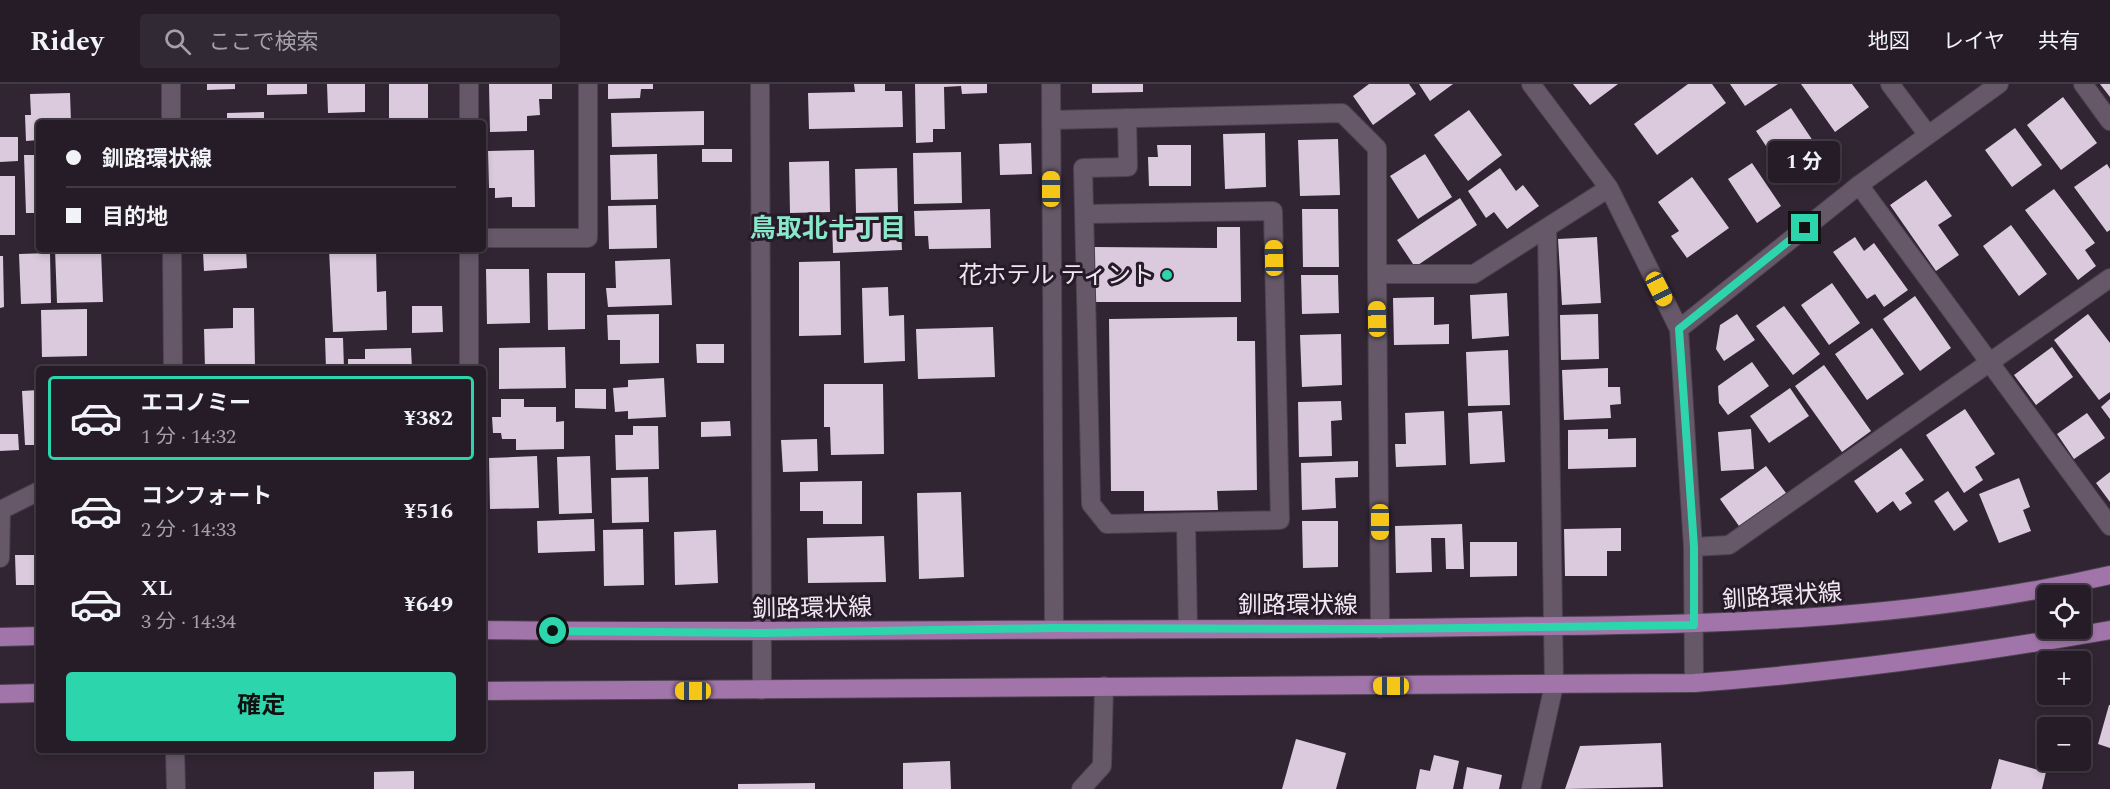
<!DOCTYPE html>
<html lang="ja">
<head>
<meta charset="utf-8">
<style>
	:root { --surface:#251c27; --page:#312933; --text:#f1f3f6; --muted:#a3a1a7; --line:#423a44; --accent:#2cd5ab }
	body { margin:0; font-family:Spectral,"Noto Sans JP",serif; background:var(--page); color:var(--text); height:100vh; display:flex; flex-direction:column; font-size:22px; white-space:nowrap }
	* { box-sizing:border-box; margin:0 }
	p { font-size:20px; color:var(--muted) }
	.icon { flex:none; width:33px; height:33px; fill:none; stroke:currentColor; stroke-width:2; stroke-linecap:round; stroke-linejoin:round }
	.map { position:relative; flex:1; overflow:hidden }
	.panel { position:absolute; left:36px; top:282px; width:450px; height:387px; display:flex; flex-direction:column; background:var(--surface); border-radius:6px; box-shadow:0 3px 9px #0003,0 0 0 2px var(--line) }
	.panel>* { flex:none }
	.guide { position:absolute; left:36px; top:36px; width:450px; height:132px; border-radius:6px; box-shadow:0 3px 9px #0003,0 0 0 2px var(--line); display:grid; align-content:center; height:132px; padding:0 30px; background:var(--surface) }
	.buttons { position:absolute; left:2037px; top:501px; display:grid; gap:12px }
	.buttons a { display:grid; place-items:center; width:54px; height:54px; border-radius:6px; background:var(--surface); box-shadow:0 3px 9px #0003,0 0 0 2px var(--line); font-size:30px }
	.end { position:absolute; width:27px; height:27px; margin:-14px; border:8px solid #2cd5ab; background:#111; box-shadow:0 0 0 3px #111 }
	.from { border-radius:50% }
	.bubble { position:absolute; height:42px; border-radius:6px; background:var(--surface); box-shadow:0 3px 9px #0003,0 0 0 2px var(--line); font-size:20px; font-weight:700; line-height:42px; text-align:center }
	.car { position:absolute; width:18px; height:36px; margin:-18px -9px; border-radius:8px; box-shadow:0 0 4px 2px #0007; background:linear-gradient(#f5c518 24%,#345 0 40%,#f5c518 0 76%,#345 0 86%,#f5c518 0) }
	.guide b { display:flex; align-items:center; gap:21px; height:57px; font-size:22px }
	.guide b+b { border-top:2px solid var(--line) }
	.guide i { width:15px; height:15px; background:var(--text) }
	ul { padding:10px 0 0; list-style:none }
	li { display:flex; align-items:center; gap:18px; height:84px; margin:0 12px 9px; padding:0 18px; border:3px solid transparent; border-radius:6px }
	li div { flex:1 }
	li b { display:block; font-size:22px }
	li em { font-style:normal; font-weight:700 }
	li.current { border-color:var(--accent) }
	li>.icon { width:54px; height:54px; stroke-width:1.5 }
	.primary-button { display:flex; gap:12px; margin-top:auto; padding:12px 30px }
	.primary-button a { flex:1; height:69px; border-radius:6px; background:var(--accent); color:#111; font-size:24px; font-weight:700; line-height:69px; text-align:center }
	header { display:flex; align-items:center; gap:36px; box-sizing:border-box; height:84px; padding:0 30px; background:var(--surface); border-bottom:2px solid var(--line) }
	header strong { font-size:28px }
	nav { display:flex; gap:33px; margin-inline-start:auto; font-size:21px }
	.search { width:420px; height:54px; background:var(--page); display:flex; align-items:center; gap:15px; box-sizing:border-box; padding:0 21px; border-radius:6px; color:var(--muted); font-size:22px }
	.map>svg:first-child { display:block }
	.building { fill:#dbcadd }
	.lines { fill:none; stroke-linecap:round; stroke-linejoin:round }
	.lane-casing { stroke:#4c424e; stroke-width:20 }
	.street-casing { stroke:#4c424e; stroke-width:20 }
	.primary-casing { stroke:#4c424e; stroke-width:20 }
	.lane { stroke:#665869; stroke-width:18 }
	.street { stroke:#665869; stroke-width:18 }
	.primary { stroke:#a175a9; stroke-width:18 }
	.route { stroke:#2cd5ab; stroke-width:8 }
	.poi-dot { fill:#2cd5ab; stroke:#271b29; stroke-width:2 }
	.labels { text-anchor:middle; stroke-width:6; stroke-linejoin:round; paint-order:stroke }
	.poi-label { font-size:24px; fill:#efe7f1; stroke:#271b29; text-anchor:end }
	.street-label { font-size:24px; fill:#efe7f1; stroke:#271b29 }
	.neighbourhood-label { font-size:26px; font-weight:bold; fill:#8ae8ca; stroke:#271b29 }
</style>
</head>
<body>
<header>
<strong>Ridey</strong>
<div class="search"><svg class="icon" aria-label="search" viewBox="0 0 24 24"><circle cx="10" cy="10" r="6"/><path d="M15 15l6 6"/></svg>ここで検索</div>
<nav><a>地図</a><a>レイヤ</a><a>共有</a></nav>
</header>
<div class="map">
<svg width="2110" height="705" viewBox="0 0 2110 705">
	<rect width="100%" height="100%" fill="#312534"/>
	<!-- building -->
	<path class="building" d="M207,0H235V5L207,6Z
		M267,0H307V10L267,11Z
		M327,0H365V28L328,29Z
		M389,0H428V39H389Z
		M489,0H552V15H539L540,31L527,32V47L490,48Z
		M608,0H653V5H641L640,14L608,15Z
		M854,0H885V7H902L903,43L809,45L808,9L855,8Z
		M915,0H987V9L962,10L961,2L944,3L945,45H933V58L916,59Z
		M1092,0H1143V8L1092,9Z
		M1369,0H1409L1416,10L1373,41L1353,12Z
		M1419,0H1453L1430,17Z
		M1573,0H1618L1590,21Z
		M1688,0H1712L1726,19L1657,71L1634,40Z
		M1730,0H1778L1745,22Z
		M1801,0H1852L1869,23L1835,48Z
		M2100,0H2110V13Z
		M70,9L71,39H39V56L26,57L25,31H31L30,10Z
		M2063,13L2097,59L2061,86L2027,41Z
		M1791,24L1817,63L1782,86L1756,47Z
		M1469,26L1502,71L1468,97L1434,51Z
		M704,27V61L612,63L611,29Z
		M264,28V39H227V29Z
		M2015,44L2042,81L2012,103L1985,66Z
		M1265,49L1266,103L1225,105L1223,50Z
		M0,53H18V77L0,78Z
		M1338,55L1340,111L1300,112L1298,56Z
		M1031,59L1032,90L1000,91L999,60Z
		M1157,61H1191V102H1149L1148,73H1158Z
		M702,65H732V78H702Z
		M534,66L535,123H512V113L495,114V104H489L488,67Z
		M961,68L962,119L914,120L913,69Z
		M657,70L658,115L611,116L610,71Z
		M1425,70L1452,113L1418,135L1390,92Z
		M24,71H39V129H26Z
		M829,77L830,128L790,129L789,78Z
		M1752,79L1781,122L1757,139L1728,95Z
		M2107,80L2110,85V146L2107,148L2074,103Z
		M897,84L898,128L856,129L855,85Z
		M1500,84L1516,107L1523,101L1539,122L1507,145L1494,128L1486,134L1468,107Z
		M0,92H15V151H0Z
		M1692,93L1729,144L1687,174L1671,152L1679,147L1658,118Z
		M1926,96L1952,132L1938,141L1959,171L1936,187L1890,121Z
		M2054,105L2095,159L2085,166L2096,182L2078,196L2025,126Z
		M1460,114L1477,141L1415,183L1397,156Z
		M656,121L657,164L609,165L608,122Z
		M990,125L991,164L929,165L928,152H915L914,127Z
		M1302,125H1338L1339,183H1303Z
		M887,134L888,149L901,148L902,166L833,169L832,136Z
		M2011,141L2047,190L2019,212L1983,162Z
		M1217,143H1240L1241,218H1094V163L1217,164Z
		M1597,153L1601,219L1562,221L1558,155Z
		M1855,153L1864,167L1874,159L1908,206L1884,223L1875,210L1867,215L1833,168Z
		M55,165H101L103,218L57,219Z
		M246,165L247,184L204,187L203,168Z
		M329,165H376L377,208L386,207L387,246L333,248Z
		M50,169L51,219L21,220L19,170Z
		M0,172H3L4,223L0,224Z
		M670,175L672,221L608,223L606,204H616L615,177Z
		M840,177L841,251L799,252V178Z
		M486,185H529L530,239L487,240Z
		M547,189H585V245L548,246Z
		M1301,191H1338L1339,229L1302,230Z
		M1832,199L1860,239L1829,261L1801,221Z
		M888,203L889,232L904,231L905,277L864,279L862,204Z
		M1507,209L1509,252L1472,255L1470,211Z
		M1915,212L1951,264L1920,287L1883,235Z
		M1434,213V241L1449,240V260L1394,261L1393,214Z
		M412,222H442L443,248L412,249Z
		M1784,222L1820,270L1793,291L1756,242Z
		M233,224H254L255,285H205L204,245L233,244Z
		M87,225V272L42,273L41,226Z
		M659,230V279L620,280V256H608L607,231Z
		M1598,230L1599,275L1561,276L1560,231Z
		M1737,230L1755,256L1724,277L1716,265L1720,241Z
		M2088,230L2110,259V308L2099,316L2054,256Z
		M1237,233V257H1255L1257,406L1217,407L1218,426L1144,427V407H1111L1109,235Z
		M993,243L995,293L918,295L916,245Z
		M1872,244L1904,290L1867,316L1835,270Z
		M1341,250L1342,301L1302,303L1300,251Z
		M325,254H343L344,285H326Z
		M696,260H724V279H697Z
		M565,263L566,304L499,305V264Z
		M2052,263L2073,293L2036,321L2014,291Z
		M411,264L412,285H348V275H365V265Z
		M1508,266L1510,321L1468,322L1466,268Z
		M1752,278L1769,302L1728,331L1719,319L1718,302Z
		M1824,281L1871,347L1842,368L1795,302Z
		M1608,284V303H1620L1621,320L1610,321L1611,334L1564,336L1562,286Z
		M664,294L666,333L628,335V327L615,328L613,304L628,303V296Z
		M824,300H883L884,370L831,371L830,343H824Z
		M1790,304L1809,332L1769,359L1750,332Z
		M575,305H606V325L575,324Z
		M39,306V361H25L22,307Z
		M501,315H524V323H556V338L564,337V365L516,366V355H502L501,349H493L492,333H501Z
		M2110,315V335L2101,323Z
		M1341,317L1342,336L1331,337L1332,372L1299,373L1298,318Z
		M1965,325L1995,370L1975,383L1983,396L1964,409L1926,351Z
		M1444,327L1446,381L1396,383L1395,360H1406L1405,329Z
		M1502,327L1505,378L1470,380L1468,329Z
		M2087,329L2105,354L2074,375L2057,350Z
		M730,337L731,352L701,353V338Z
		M633,342H658L659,385L616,386L615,351H633Z
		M1608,345V355L1636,354V383L1568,385V346Z
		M1751,345L1754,385L1721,387L1718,348Z
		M0,350H18L19,366L0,367Z
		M817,355L818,387L783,388L781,356Z
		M1901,364L1924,396L1905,409L1912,419L1900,427L1893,417L1877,429L1854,397Z
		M537,372L539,424L490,425L489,374Z
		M590,372L592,429L559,430L557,373Z
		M1358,377V393L1335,394L1336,424L1302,426L1301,379Z
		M1766,382L1786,409L1739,442L1720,415Z
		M2110,388V418L2096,399Z
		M648,393L649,438L612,439L611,394Z
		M2019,394L2030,423L2023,426L2031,447L1999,459L1979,410Z
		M862,397V440H823V427H800V398Z
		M1948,407L1968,437L1954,447L1934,417Z
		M961,408L964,493L919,495L917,409Z
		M594,435L595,467L538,469L537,437Z
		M1302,437H1338V483L1303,484Z
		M1462,440L1464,485H1446L1445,454H1431L1432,488L1396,489L1395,442Z
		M1621,444V467H1607V492H1565L1564,445Z
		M643,445L644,501L604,502L603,446Z
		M716,446L718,499L675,501L674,448Z
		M884,452L886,498L808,499L807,454Z
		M1470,458H1517V492L1470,493Z
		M15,471H39V501H16Z
		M2109,621H2110V664L2098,660Z
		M1296,655L1346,669L1336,705H1282Z
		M1661,659L1663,703L1565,705L1580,662Z
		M1434,671L1459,677L1453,705H1416L1420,685L1430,687Z
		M1999,675L2046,688L2042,705H1991Z
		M950,677L951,705H903V679Z
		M1467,683L1502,691L1499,705H1463Z
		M414,687V705H374V688Z
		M815,699V705H738V700Z"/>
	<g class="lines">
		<defs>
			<path id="lane" d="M1859,101L2110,442
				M1085,130L1273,127L1280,436L1107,440L1091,420L1083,84L1128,83L1127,34
				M1186,438L1188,545
				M0,474L1,426L39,407"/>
			<path id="street" d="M171,0V39
				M469,0V39
				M760,0L762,606
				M1051,0L1054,544
				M1531,0L1609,104L1679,245L1693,463L1694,599
				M1890,0L1928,51
				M2083,0L2110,37
				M1051,36L1342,29L1377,64V190H1474L1609,104
				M483,154H588V0
				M172,165L173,285
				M1377,190L1380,545
				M1679,245L1859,101L1999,0
				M469,285V165
				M1693,463L1729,461L2110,194
				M175,666L176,705
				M1081,705L1102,682L1104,602
				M1531,705L1554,601L1547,144"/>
			<path id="primary" d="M483,546C743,549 1002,545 1261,545C1360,545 1458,543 1556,542C1744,540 1927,533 2110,491
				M0,553L39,552
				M483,607L1694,599C1833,589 1973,570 2110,546
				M0,610L39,609"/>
		</defs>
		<!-- lane casing -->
		<use href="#lane" class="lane-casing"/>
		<!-- street casing -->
		<use href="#street" class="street-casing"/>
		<!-- primary casing -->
		<use href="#primary" class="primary-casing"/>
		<!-- lane -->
		<use href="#lane" class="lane"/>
		<!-- street -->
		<use href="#street" class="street"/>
		<!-- primary -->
		<use href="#primary" class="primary"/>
	</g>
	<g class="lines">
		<!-- route -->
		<path class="route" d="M553,547L762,549L1054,544L1380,545L1694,541V463L1679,245L1805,144"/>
	</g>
	<!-- markers -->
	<circle class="poi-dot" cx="1167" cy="191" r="6"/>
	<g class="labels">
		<!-- poi labels -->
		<g class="poi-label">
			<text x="1155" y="199">花ホテル ティント</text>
		</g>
		<!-- street labels -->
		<g class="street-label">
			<text transform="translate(1782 512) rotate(-4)" y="8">釧路環状線</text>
			<text x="1298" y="529">釧路環状線</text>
			<text transform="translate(812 524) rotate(-1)" y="8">釧路環状線</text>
		</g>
		<!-- neighbourhood labels -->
		<g class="neighbourhood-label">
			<text x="828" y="153">鳥取北十丁目</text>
		</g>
	</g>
</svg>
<div class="buttons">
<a><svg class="icon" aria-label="locate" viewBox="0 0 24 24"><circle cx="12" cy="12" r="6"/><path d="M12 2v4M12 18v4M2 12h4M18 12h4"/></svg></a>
<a>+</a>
<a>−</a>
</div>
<i class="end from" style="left:553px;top:547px"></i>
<i class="end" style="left:1805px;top:144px"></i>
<div class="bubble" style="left:1768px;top:57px;width:72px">1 分</div>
<i class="car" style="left:1051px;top:105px;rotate:0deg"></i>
<i class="car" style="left:1274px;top:174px;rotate:359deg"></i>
<i class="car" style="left:1659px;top:205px;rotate:153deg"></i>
<i class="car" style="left:1377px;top:235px;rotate:359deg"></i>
<i class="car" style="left:1380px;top:438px;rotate:180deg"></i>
<i class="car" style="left:1391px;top:602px;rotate:270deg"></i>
<i class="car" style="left:693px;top:607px;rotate:270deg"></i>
<div class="guide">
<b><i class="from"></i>釧路環状線</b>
<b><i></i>目的地</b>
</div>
<section class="panel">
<ul>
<li class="current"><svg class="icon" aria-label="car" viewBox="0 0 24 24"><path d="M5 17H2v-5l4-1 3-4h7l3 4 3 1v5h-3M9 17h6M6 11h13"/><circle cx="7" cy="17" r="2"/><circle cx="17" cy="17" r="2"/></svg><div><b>エコノミー</b><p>1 分 · 14:32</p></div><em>¥382</em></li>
<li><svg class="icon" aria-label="car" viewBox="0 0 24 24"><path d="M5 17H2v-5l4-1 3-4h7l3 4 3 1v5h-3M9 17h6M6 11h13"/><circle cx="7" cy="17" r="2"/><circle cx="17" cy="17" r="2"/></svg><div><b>コンフォート</b><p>2 分 · 14:33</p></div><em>¥516</em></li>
<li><svg class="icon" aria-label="car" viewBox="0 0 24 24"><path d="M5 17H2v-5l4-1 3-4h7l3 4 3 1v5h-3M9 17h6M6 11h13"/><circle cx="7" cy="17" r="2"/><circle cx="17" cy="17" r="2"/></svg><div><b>XL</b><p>3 分 · 14:34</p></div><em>¥649</em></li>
</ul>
<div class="primary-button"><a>確定</a></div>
</section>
</div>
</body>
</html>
